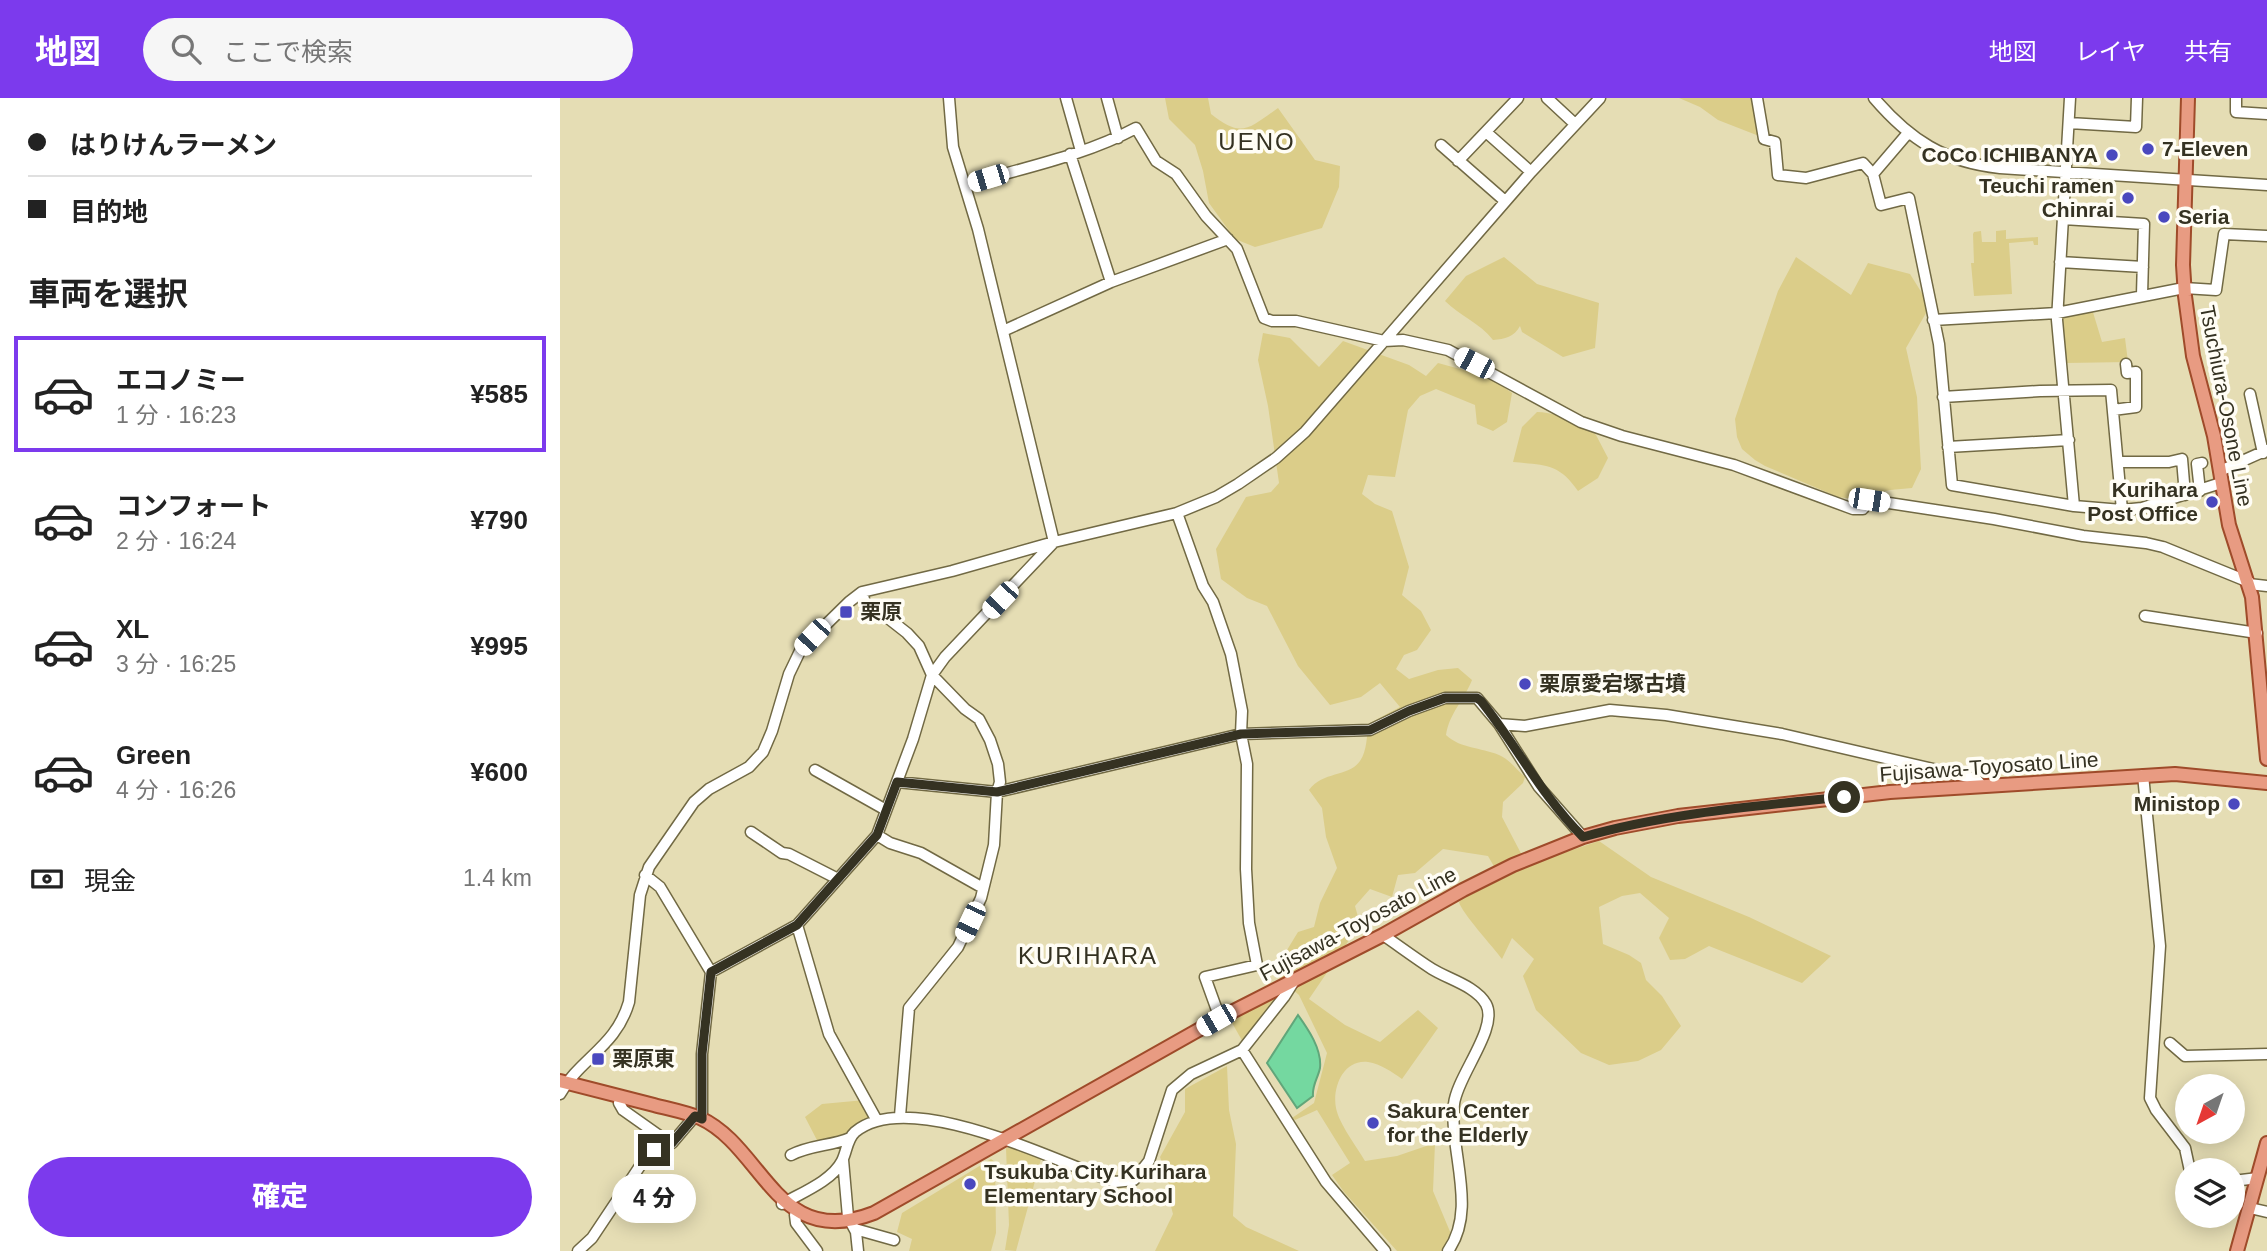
<!DOCTYPE html>
<html lang="ja">
<head>
<meta charset="utf-8">
<style>
	:root { --surface:#fff; --page:#f6f6f6; --text:#222; --muted:#767676; --line:#e0e0e0; --accent:#7c3aed }
	body { margin:0; font-family:Arial,"Noto Sans JP",sans-serif; background:var(--page); color:var(--text); height:100vh; display:flex; flex-direction:column; font-size:26px; white-space:nowrap }
	* { box-sizing:border-box; margin:0 }
	p { font-size:23px; color:var(--muted) }
	.icon { flex:none; width:38px; height:38px; fill:none; stroke:currentColor; stroke-width:2; stroke-linecap:round; stroke-linejoin:round }
	.map { position:relative; flex:1; overflow:hidden }
	.sheet { display:flex; flex-direction:column; background:var(--surface); width:560px }
	.sheet>* { flex:none }
	.hud { display:grid; align-content:center; height:154px; padding:0 28px; background:var(--surface) }
	.needle { width:46px; rotate:220deg }
	.fabs { position:absolute; left:1615px; top:976px; display:grid; gap:14px }
	.fabs a { display:grid; place-items:center; width:70px; height:70px; border-radius:50%; background:var(--surface); box-shadow:0 4px 18px #0003; font-size:35px }
	.end { position:absolute; width:32px; height:32px; margin:-16px; border:9px solid #353222; background:#fff; box-shadow:0 0 0 4px #fff }
	.from { border-radius:50% }
	.bubble { position:absolute; height:49px; border-radius:24px; background:var(--surface); box-shadow:0 4px 18px #0003; font-size:23px; font-weight:800; line-height:49px; text-align:center }
	.car { position:absolute; width:21px; height:42px; margin:-21px -10px; border-radius:9px; box-shadow:0 0 5px 2px #0007; background:linear-gradient(#fff 24%,#345 0 40%,#fff 0 76%,#345 0 86%,#fff 0) }
	.hud b { display:flex; align-items:center; gap:24px; height:66px; font-size:26px }
	.hud b+b { border-top:2px solid var(--line) }
	.hud i { width:18px; height:18px; background:var(--text) }
	ul { padding:0; list-style:none }
	li { display:flex; align-items:center; gap:21px; height:116px; margin:0 14px 10px; padding:0 14px; border:4px solid transparent; border-radius:0px }
	li div { flex:1 }
	li b { display:block; font-size:26px }
	li em { font-style:normal; font-weight:800 }
	li.active { border-color:var(--accent) }
	li>.icon { width:63px; height:63px; stroke-width:1.5 }
	h2 { padding:0 28px; font-size:32px; line-height:84px }
	.pay { display:flex; align-items:center; gap:18px; height:77px; padding:0 28px; font-size:26px }
	.pay p { margin-inline-start:auto }
	.primary-button { display:flex; gap:14px; margin-top:auto; padding:14px 28px }
	.primary-button a { flex:1; height:80px; border-radius:42px; background:var(--accent); color:#fff; font-size:28px; font-weight:800; line-height:80px; text-align:center }
	header { display:flex; align-items:center; gap:42px; box-sizing:border-box; height:98px; padding:0 35px; background:var(--accent); color:#fff }
	header strong { font-size:33px }
	nav { display:flex; gap:38px; margin-inline-start:auto; font-size:24px }
	.search { width:490px; height:63px; background:var(--page); display:flex; align-items:center; gap:18px; box-sizing:border-box; padding:0 24px; border-radius:38px; color:var(--muted); font-size:26px }
	main { display:flex; flex:1; min-height:0 }
	.map>svg:first-child { display:block }
	.green { fill:#dbcd89 }
	.water { fill:#74d8a0; stroke:#61a67a; stroke-width:2 }
	.lines { fill:none; stroke-linecap:round; stroke-linejoin:round }
	.minor-casing { stroke:#716944; stroke-width:13 }
	.major-casing { stroke:#9f4b2a; stroke-width:16 }
	.minor { stroke:#fff; stroke-width:10 }
	.major { stroke:#e89b82; stroke-width:12 }
	.route { stroke:#353222; stroke-width:9 }
	.poi-dot { fill:#4a48be; stroke:#fffdf5; stroke-width:2.5 }
	.labels { text-anchor:middle; stroke-width:7; stroke-linejoin:round; paint-order:stroke }
	.poi-label { font-size:21px; font-weight:bold; fill:#353222; stroke:#fffdf5; text-anchor:start }
	.street-label { font-size:21px; fill:#353222; stroke:#fffdf5 }
	.quarter-label { font-size:24px; letter-spacing:2px; fill:#353222; stroke:#fffdf5 }
</style>
</head>
<body>
<header>
<strong>地図</strong>
<div class="search"><svg class="icon" aria-label="search" viewBox="0 0 24 24"><circle cx="10" cy="10" r="6"/><path d="M15 15l6 6"/></svg>ここで検索</div>
<nav><a>地図</a><a>レイヤ</a><a>共有</a></nav>
</header>
<main>
<section class="sheet">
<div class="hud">
<b><i class="from"></i>はりけんラーメン</b>
<b><i></i>目的地</b>
</div>
<h2>車両を選択</h2>
<ul>
<li class="active"><svg class="icon" aria-label="car" viewBox="0 0 24 24"><path d="M5 17H2v-5l4-1 3-4h7l3 4 3 1v5h-3M9 17h6M6 11h13"/><circle cx="7" cy="17" r="2"/><circle cx="17" cy="17" r="2"/></svg><div><b>エコノミー</b><p>1 分 · 16:23</p></div><em>¥585</em></li>
<li><svg class="icon" aria-label="car" viewBox="0 0 24 24"><path d="M5 17H2v-5l4-1 3-4h7l3 4 3 1v5h-3M9 17h6M6 11h13"/><circle cx="7" cy="17" r="2"/><circle cx="17" cy="17" r="2"/></svg><div><b>コンフォート</b><p>2 分 · 16:24</p></div><em>¥790</em></li>
<li><svg class="icon" aria-label="car" viewBox="0 0 24 24"><path d="M5 17H2v-5l4-1 3-4h7l3 4 3 1v5h-3M9 17h6M6 11h13"/><circle cx="7" cy="17" r="2"/><circle cx="17" cy="17" r="2"/></svg><div><b>XL</b><p>3 分 · 16:25</p></div><em>¥995</em></li>
<li><svg class="icon" aria-label="car" viewBox="0 0 24 24"><path d="M5 17H2v-5l4-1 3-4h7l3 4 3 1v5h-3M9 17h6M6 11h13"/><circle cx="7" cy="17" r="2"/><circle cx="17" cy="17" r="2"/></svg><div><b>Green</b><p>4 分 · 16:26</p></div><em>¥600</em></li>
</ul>
<div class="pay"><svg class="icon" aria-label="cash" viewBox="0 0 24 24"><path d="M3 7h18v10H3z"/><circle cx="12" cy="12" r="2"/></svg>現金<p>1.4 km</p></div>
<div class="primary-button"><a>確定</a></div>
</section>
<div class="map">
<svg width="1707" height="1153" viewBox="0 0 1707 1153">
	<rect width="100%" height="100%" fill="#e5ddb4"/>
	<!-- green -->
	<path class="green" d="M605,0H648L651,16C682,41 689,30 718,10L755,62L780,68L779,89L762,130L695,149L675,141L649,105L643,73L635,47L609,21Z
		M1119,0H1194L1199,38L1158,22L1140,9Z
		M1446,132V141L1478,139V147H1474L1473,143L1449,145L1452,196L1414,198L1411,165H1414L1413,136L1414,134L1421,133L1422,144H1436V133Z
		M944,159L977,186L1039,205L1035,250L1003,259L962,234L960,228C954,239 945,241 933,242C920,225 900,218 885,203L906,178Z
		M1236,159L1291,197L1308,165L1350,176L1370,208L1346,250L1357,299L1361,371L1352,390L1330,392L1294,401L1278,399L1205,368L1195,362L1182,351L1177,339L1175,321L1218,193Z
		M1532,211L1542,244L1565,240L1568,264L1506,265L1500,220L1501,218Z
		M703,235L730,240L759,269L783,243L849,267L866,278L878,265L929,279L952,295L947,324L933,333L917,326L915,307L876,291L860,298L848,312L835,379L808,377L802,396L815,406L832,413L849,469L842,497L861,513L871,532L857,552L844,557L836,571L849,581L878,572L898,570L912,582C904,602 889,616 886,637C901,651 920,649 939,657C949,661 957,672 965,679L963,685L943,704L942,719L967,767L1039,743L1091,779L1189,819L1271,858L1242,885L1149,848L1125,861L1110,862L1099,840L1109,820L1080,795L1062,798L1039,809L1043,846L1069,857L1081,865L1086,882L1102,898L1121,928L1101,952L1078,963L1049,967L1021,955L976,912L963,878L974,861L952,840L942,861C934,850 901,814 899,804L908,796L939,777L928,758L883,751L855,775L838,777L832,799L810,791L795,808L800,826L749,901L785,927L820,944L858,912L878,930L842,981C832,974 821,966 808,964C783,961 772,990 776,1010C779,1026 797,1049 805,1063L837,1058L875,1045L873,1093L891,1136L881,1153H837L784,1094L772,1077L790,1065L757,1012L735,1022L732,1020L754,1005L767,955L739,897L713,875L738,834L754,829L760,805L777,770L766,739L762,710L749,692C763,673 789,679 800,663C807,653 807,637 808,626L840,609L820,585L801,599L770,607L738,568L707,508L687,500L661,481L656,451L686,399L711,394L719,385L708,308L698,262Z
		M977,314C992,314 1004,321 1020,320L1036,337L1048,360L1038,380L1018,393C999,365 984,367 953,364L962,329Z
		M720,895L719,899L684,946L671,923Z
		M667,968L669,1012L676,1046L673,1118L686,1129L739,1153H595L613,1116L608,1097L609,1086L600,1059L625,1014V991Z
		M305,1002L311,1022L288,1037L259,1046L245,1019L262,1006Z
		M450,1049L481,1061L456,1153L445,1152L449,1127L446,1050Z
		M431,1061L435,1064L436,1135L431,1153H349L352,1141L337,1134L342,1115Z"/>
	<!-- water -->
	<path class="water" d="M738,917C748,931 762,951 760,970C758,980 752,987 753,998L737,1010L707,965Z"/>
	<g class="lines">
		<defs>
			<path id="minor" d="M506,0L521,53
				M547,0L558,40
				M987,0L1015,26
				M1197,0L1204,41L1215,44L1218,77L1246,80L1303,65L1313,76
				M1314,0C1350,42 1384,64 1440,70L1707,87
				M1510,0L1497,222L1514,408
				M1676,0V14L1707,16
				M1509,25L1576,29L1577,0
				M926,34L971,74
				M1348,35L1313,76L1321,107L1349,100L1379,246L1392,387L1514,408L1562,412L1582,410L1661,385
				M881,47L945,103
				M510,56L551,184
				M898,63L958,0
				M405,87C462,70 524,58 576,30L596,63L616,76L646,118L677,151L704,220L712,223H736L824,243L843,242L888,252L1021,324L1062,338L1174,367L1293,411H1303L1309,402L1434,421L1523,438L1586,445L1603,449L1689,484
				M1503,121L1584,126L1582,197
				M1500,164L1583,169
				M1373,222L1497,215L1624,190L1656,192L1664,136L1707,138
				M443,233L551,184L668,141
				M1690,296L1703,355
				M1383,299L1480,293L1551,292L1562,412
				M1553,312L1576,309V274L1567,275L1566,266
				M1388,349L1509,342
				M1558,364H1609L1622,361L1625,397
				M1660,373L1707,352
				M1640,393L1637,366L1642,365
				M617,415L643,488L653,504L671,556L682,613L681,636L687,666L686,771L689,825L697,867L645,879L658,915L656,922
				M1689,486L1707,488
				M302,494L307,512L324,517L347,535L359,548L372,577L405,611L419,621L430,642L438,666L440,684L437,694L434,747L421,800L398,849L349,910L340,1018
				M1585,518L1697,535
				M939,626L965,628L1050,612L1106,617L1222,636L1416,681L1422,688
				M255,672L326,712
				M1583,677L1600,848L1590,1000L1596,1012L1625,1050L1630,1073
				M337,684L437,694L681,636L810,632L849,613L885,600H917L939,626L979,689L1023,739
				M191,734L222,755L229,756L278,781
				M317,737L330,745L361,755L423,790
				M85,777L100,789L151,874L142,956V1021
				M237,827L269,936L316,1021
				M823,837C839,848 855,860 872,871C888,881 916,888 926,906C939,930 897,978 894,1006C889,1053 918,1111 888,1153
				M151,874L237,827L317,737L353,641L372,577L385,559L494,444L418,131L393,49L389,0
				M1610,945L1625,958L1707,956
				M682,952L766,1084L825,1153
				M0,996C20,960 56,949 69,904L80,797L89,769L134,704L149,691L189,669L203,654L212,633L229,576L241,551L289,504L302,494L392,473L494,444L617,415L656,399L678,386L716,360L745,334L971,74L1040,0
				M61,999L59,1005L63,1012L104,1041
				M231,1057C250,1047 271,1048 290,1040
				M283,1062L288,1119L296,1134L298,1153
				M1673,1083L1698,1080
				M222,1106C241,1095 272,1083 282,1063C287,1053 287,1041 295,1034C349,989 495,1063 555,1084L574,1082L589,1063L612,992L631,976L682,952L724,899L734,883
				M1690,1110L1707,1114
				M235,1117L236,1125L257,1153
				M295,1131L334,1142
				M18,1153L32,1140L84,1062L104,1041L112,1045L135,1018"/>
			<path id="major" d="M1628,0L1623,167L1625,198L1633,258L1654,338L1669,427L1692,499L1707,661
				M0,983C31,991 62,999 94,1007C109,1011 126,1014 140,1020C204,1049 216,1153 314,1115L656,922L823,837L903,792L953,767L1023,739L1055,730L1118,718L1330,694L1615,676L1707,685
				M1677,1153L1707,1045"/>
		</defs>
		<!-- minor casing -->
		<use href="#minor" class="minor-casing"/>
		<!-- major casing -->
		<use href="#major" class="major-casing"/>
		<!-- minor -->
		<use href="#minor" class="minor"/>
		<!-- major -->
		<use href="#major" class="major"/>
	</g>
	<g class="lines">
		<!-- route -->
		<path class="route" d="M94,1052L104,1041L112,1045L135,1018L142,1021V956L151,874L237,827L317,737L337,684L437,694L681,636L810,632L849,613L885,600H917L921,603C957,648 981,697 1023,739C1107,715 1197,708 1284,699"/>
	</g>
	<!-- markers -->
	<g class="poi-dot">
		<circle cx="1588" cy="51" r="7"/>
		<circle cx="1552" cy="57" r="7"/>
		<circle cx="1568" cy="100" r="7"/>
		<circle cx="1604" cy="119" r="7"/>
		<circle cx="1652" cy="404" r="7"/>
		<rect x="279" y="507" width="14" height="14" rx="3.5"/>
		<circle cx="965" cy="586" r="7"/>
		<circle cx="1674" cy="706" r="7"/>
		<rect x="31" y="954" width="14" height="14" rx="3.5"/>
		<circle cx="813" cy="1025" r="7"/>
		<circle cx="410" cy="1086" r="7"/>
	</g>
	<g class="labels">
		<!-- poi labels -->
		<g class="poi-label">
			<text x="1602" y="58">7-Eleven</text>
			<text x="1538" y="64" text-anchor="end">CoCo ICHIBANYA</text>
			<text x="1554" y="95" text-anchor="end">Teuchi ramen<tspan x="1554" dy="24">Chinrai</tspan></text>
			<text x="1618" y="126">Seria</text>
			<text x="1638" y="399" text-anchor="end">Kurihara<tspan x="1638" dy="24">Post Office</tspan></text>
			<text x="300" y="521">栗原</text>
			<text x="979" y="593">栗原愛宕塚古墳</text>
			<text x="1660" y="713" text-anchor="end">Ministop</text>
			<text x="52" y="968">栗原東</text>
			<text x="827" y="1020">Sakura Center<tspan x="827" dy="24">for the Elderly</tspan></text>
			<text x="424" y="1081">Tsukuba City Kurihara<tspan x="424" dy="24">Elementary School</tspan></text>
		</g>
		<!-- street labels -->
		<g class="street-label">
			<text transform="translate(1666 308) rotate(79)" y="7">Tsuchiura-Osone Line</text>
			<text transform="translate(1429 669) rotate(-4)" y="7">Fujisawa-Toyosato Line</text>
			<text transform="translate(798 826) rotate(-28)" y="7">Fujisawa-Toyosato Line</text>
		</g>
		<!-- quarter labels -->
		<g class="quarter-label">
			<text x="697" y="52">UENO</text>
			<text x="528" y="866">KURIHARA</text>
		</g>
	</g>
</svg>
<div class="fabs">
<a><svg class="needle" viewBox="-14 -14 28 28"><path d="M0-13l5 13h-10z" fill="#e53935"/><path d="M0 13l5-13h-10z" fill="#767676"/></svg></a>
<a><svg class="icon" aria-label="layers" viewBox="0 0 24 24"><path d="M12 4l9 5-9 5-9-5zM3 14l9 5 9-5"/></svg></a>
</div>
<i class="end from" style="left:1284px;top:699px"></i>
<i class="end" style="left:94px;top:1052px"></i>
<div class="bubble" style="left:52px;top:1076px;width:84px">4 分</div>
<i class="car" style="left:428px;top:80px;rotate:253deg"></i>
<i class="car" style="left:914px;top:265px;rotate:297deg"></i>
<i class="car" style="left:1309px;top:402px;rotate:99deg"></i>
<i class="car" style="left:440px;top:502px;rotate:223deg"></i>
<i class="car" style="left:252px;top:539px;rotate:223deg"></i>
<i class="car" style="left:410px;top:824px;rotate:205deg"></i>
<i class="car" style="left:656px;top:922px;rotate:240deg"></i>
</div>
</main>
</body>
</html>
